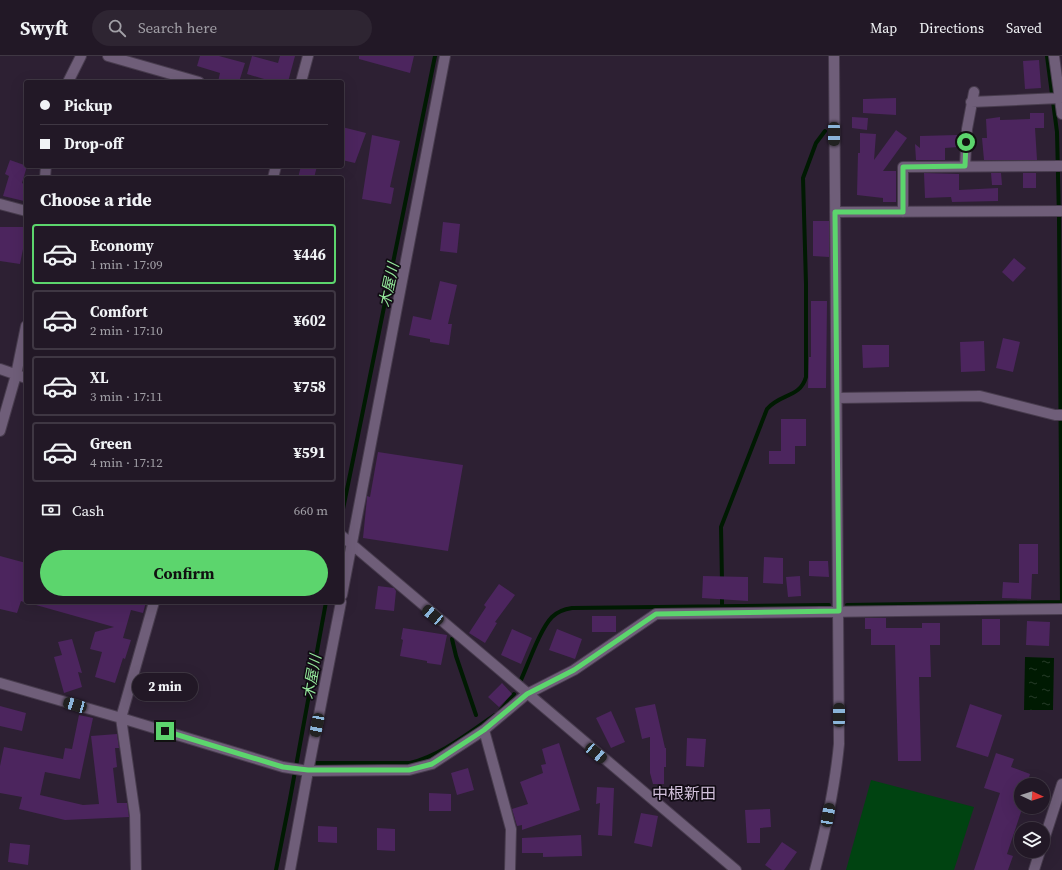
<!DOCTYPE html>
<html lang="en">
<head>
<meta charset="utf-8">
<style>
	:root { --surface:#221826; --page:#2e2532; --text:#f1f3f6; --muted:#a2a0a7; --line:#3f3743; --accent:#5cd56d }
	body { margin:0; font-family:"Source Serif 4","Noto Sans JP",serif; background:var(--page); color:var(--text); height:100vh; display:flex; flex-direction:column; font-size:15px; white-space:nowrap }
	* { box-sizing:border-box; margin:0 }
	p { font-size:13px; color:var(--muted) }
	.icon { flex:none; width:22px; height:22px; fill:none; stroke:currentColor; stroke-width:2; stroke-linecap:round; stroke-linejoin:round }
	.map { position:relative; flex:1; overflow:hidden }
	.panel { position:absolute; left:24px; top:120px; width:320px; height:428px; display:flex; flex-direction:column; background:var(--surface); border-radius:4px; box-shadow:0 4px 16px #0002,0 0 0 1px var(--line) }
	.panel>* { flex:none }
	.banner { position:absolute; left:24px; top:24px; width:320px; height:88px; border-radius:4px; box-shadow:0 4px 16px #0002,0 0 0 1px var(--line); display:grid; align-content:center; height:88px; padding:0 16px; background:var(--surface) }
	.needle { width:26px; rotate:94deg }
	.tools { position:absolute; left:1014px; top:722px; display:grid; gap:8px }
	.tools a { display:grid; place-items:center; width:36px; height:36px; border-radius:50%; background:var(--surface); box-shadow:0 4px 16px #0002,0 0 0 1px var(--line); font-size:20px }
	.end { position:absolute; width:18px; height:18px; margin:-9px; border:5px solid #5cd56d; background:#111; box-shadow:0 0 0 2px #111 }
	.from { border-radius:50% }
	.bubble { position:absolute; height:28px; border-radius:14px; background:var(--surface); box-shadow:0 4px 16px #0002,0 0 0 1px var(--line); font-size:13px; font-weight:700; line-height:28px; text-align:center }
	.car { position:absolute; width:12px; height:24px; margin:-12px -6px; border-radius:5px; box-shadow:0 0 3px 1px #0007; background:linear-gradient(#222 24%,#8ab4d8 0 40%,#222 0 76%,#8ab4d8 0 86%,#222 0) }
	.banner b { display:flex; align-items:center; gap:14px; height:38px; font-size:15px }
	.banner b+b { border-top:1px solid var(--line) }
	.banner i { width:10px; height:10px; background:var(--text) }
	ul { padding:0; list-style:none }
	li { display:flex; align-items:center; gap:12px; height:60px; margin:0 8px 6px; padding:0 8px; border:2px solid var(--line); border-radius:4px }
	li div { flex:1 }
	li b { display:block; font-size:15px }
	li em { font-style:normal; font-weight:700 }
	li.selected { border-color:var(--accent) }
	li>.icon { width:36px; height:36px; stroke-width:1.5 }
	h2 { padding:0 16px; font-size:18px; line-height:48px }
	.pay { display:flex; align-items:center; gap:10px; height:44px; padding:0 16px; font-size:15px }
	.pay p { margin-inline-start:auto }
	.button { display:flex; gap:8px; margin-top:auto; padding:8px 16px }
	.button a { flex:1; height:46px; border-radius:24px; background:var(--accent); color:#111; font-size:16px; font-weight:700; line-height:46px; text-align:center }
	header { display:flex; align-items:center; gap:24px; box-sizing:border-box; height:56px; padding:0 20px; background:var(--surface); border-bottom:1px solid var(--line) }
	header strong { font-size:19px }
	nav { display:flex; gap:22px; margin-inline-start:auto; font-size:14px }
	.search { width:280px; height:36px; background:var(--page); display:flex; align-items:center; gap:10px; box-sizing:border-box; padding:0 14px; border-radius:22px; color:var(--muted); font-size:15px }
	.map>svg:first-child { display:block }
	.park { fill:#004311 }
	.water { fill:url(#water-ripples) }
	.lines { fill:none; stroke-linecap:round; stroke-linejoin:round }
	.stream { stroke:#001a02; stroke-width:4 }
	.building { fill:#4c255e }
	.minor-casing { stroke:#483c4e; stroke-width:12 }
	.minor { stroke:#6f5e79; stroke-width:10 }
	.route { stroke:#5cd56d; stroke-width:5 }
	.labels { text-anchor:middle; stroke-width:3.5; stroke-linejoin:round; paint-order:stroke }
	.water-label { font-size:15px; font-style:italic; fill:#94e89b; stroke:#120c15 }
	.quarter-label { font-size:16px; fill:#d2c1db; stroke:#120c15 }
</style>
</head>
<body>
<header>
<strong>Swyft</strong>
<div class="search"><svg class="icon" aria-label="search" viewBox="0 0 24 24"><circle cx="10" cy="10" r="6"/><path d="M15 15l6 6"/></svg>Search here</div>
<nav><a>Map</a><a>Directions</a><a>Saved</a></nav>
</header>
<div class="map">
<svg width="1062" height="814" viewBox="0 0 1062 814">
	<defs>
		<pattern id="water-ripples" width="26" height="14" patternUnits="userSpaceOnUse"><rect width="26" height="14" fill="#001a02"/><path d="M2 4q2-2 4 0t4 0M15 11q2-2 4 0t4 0" fill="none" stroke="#263b28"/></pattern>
	</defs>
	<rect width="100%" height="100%" fill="#2d2033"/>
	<!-- park -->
	<path class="park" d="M871,724L974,751L954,814H846Z"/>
	<!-- water -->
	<path class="water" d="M1025,601L1054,602L1053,654H1024Z"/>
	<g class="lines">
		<!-- stream -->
		<path class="stream" d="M342,458L435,0
			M722,526L721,471L767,353C781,337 800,342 806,321V228L803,122L816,87L825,75
			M722,539V550
			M847,549L1062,546L1059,162L1057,76L1047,0
			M452,583L456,600L476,659
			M520,626C528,609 540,573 552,561C557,556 565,553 572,552L829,549
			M500,655L514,638
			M317,707H410C442,699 468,677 495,659
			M276,814L290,743L326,546"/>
	</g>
	<!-- building -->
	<path class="building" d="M200,0H219L245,7L239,26H218L220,17L197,10Z
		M252,0L278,7L280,0H295L288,26H274L247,18Z
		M359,0H414L410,17L359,3Z
		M1039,4L1041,32L1025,33L1023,5Z
		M896,42V59L863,57V43Z
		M1030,57H1044V72H1035L1037,104H984L982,82H987L986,63L1000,61V64L1030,63Z
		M852,61L868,62L867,74L852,72Z
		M342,71L366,77L355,107L342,104Z
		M896,74L907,82L883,115H896V146H883V142L857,139L858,97H860V77L876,78L874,104Z
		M372,79L400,85L390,131L394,132L391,148L362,143Z
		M957,79L958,91L945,92V104H916L915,88L920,92V80Z
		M10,104L27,110L22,127L26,129V136L24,145L3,140L9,120L5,118Z
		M301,110H317L314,122H298Z
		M924,117L959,118V134L998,132V145L952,146L951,141L925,142Z
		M991,117H1001L1002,129H992Z
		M1023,117H1036V132H1023Z
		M813,165H829V201L813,200Z
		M443,166L460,168L457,197L440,195Z
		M0,171H23V175H26V188H24L20,208L0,205Z
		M1014,202L1026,212L1013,226L1002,216Z
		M440,225L457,229L448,268H452L449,289L430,286V283L409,279L413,260L431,264Z
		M811,245H827L826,332H808L809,301H811Z
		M1003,282L1020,286L1013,316L996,312Z
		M984,285L985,315L961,316L960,286Z
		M862,289H889V311L863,312Z
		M781,363H806V390H795V408H769V395H781Z
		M378,396L463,409L448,495L363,482L367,442V440L370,441Z
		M1019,488H1038V518H1032L1031,543L1002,542L1003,526L1019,527Z
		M0,500L26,507V547L21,545L17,557L0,553Z
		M764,501L783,502V528L763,527Z
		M809,505H828L829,521L809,520Z
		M703,520L748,521V545L702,542Z
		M800,520L801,540L788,541L786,521Z
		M499,528L515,539L495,566L497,567L485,587L469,577L486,551L484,549Z
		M378,530L394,532L396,535L394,555L375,553Z
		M36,546H146L143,557L131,554L123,582L131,584L125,603L123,602L115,627L95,621L102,596L90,593L95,576L114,571L36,549Z
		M592,560H616V576H592Z
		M865,562H886V572H922V567H940V589H930L931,621H919L921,705H898L895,589H871V573H865Z
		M982,563H1000V589H982Z
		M1027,565L1050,566L1049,590L1026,589Z
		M403,572L447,579L441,609L427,607V605L400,600L403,584L401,583Z
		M512,573L532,582L521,608L501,599Z
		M557,573L582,583L575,603L549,594Z
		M72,583L82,617L78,616L82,631L64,637L54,601L62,599L58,586Z
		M502,627L512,638L499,651L488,641Z
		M655,648L665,692H666V711H664V728H653L650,717V681L642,683L635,652Z
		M970,648L1002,659L988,701L956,691Z
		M0,650L26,657L22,675L0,670Z
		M611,655L625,686L611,692L596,662Z
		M79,659L93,662L80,723L45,716L40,739L83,749L99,748L91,680L117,678L119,692H115L117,711L113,712L117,747H127L129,761L65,764L19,753L22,741L0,737V710L4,691L63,703L65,692L72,693Z
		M687,682L706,683L704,711L686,710Z
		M559,687L580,754L522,774V769L517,770L512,753L528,748L520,726L543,717L541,709L546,708L542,693Z
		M996,697L1014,703L1011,711L1030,718L1027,729H1021V756L1007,798L1013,800L1008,814H974L1000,737L984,732Z
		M468,712L474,734L457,739L451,717Z
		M597,731L614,732L612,780L598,779L600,747L596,748Z
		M429,737L451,738V755H429Z
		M770,753L771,771L760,772V787H747L745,754Z
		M641,757L658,760L652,791L634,787Z
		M318,770L337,771V787L318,786Z
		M377,772L395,773V795L377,794Z
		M581,779L582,800L543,801V797H522V782Z
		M782,786L797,796L784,814H772L765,809Z
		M10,787L30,789L28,809L8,806Z"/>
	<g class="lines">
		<defs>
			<path id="minor" d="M108,0L199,26
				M1054,0L1062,58
				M68,26L81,0
				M301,26L308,0
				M971,46L1060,42
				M965,110L967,73L974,36
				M45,122L46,110
				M273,122L276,110
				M0,148L26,155
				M835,156L1062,155
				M903,156V111L1062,110
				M0,313L26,322
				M837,342L980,340L1055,359H1062
				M0,375L16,319L26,270
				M342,480L736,814
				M342,539L445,0
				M0,627L121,662L283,711L308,715L409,714L432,708L484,674L527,638L574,614L656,558L1062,553
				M484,674L511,773L510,814
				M1043,787L1062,728
				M136,814L135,759L121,662L154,546
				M290,814L308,715L341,546
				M815,814C826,772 835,731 839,688L834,0
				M1034,814L1040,795"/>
		</defs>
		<!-- minor casing -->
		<use href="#minor" class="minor-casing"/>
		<!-- minor -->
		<use href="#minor" class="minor"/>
	</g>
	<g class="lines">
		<!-- route -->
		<path class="route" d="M165,675L283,711L308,714H409L432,708L484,674L527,638L574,614L656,558L839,555L835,156H903V111L965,110L966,86"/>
	</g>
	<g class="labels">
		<!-- water labels -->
		<g class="water-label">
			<text transform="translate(389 229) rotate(-78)" y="5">木屋川</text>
			<text transform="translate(312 621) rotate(-80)" y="5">木屋川</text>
		</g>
		<!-- quarter labels -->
		<g class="quarter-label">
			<text x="684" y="743">中根新田</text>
		</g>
	</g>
</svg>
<div class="tools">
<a><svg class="needle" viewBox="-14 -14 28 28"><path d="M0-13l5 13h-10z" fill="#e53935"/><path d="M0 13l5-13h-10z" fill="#a2a0a7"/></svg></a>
<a><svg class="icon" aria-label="layers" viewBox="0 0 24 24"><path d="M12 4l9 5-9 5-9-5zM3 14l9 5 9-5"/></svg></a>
</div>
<i class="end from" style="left:966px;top:86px"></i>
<i class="end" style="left:165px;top:675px"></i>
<div class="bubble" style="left:132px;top:617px;width:66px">2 min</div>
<i class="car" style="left:834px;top:78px;rotate:180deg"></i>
<i class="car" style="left:433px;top:559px;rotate:310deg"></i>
<i class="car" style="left:75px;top:649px;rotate:286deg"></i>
<i class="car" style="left:839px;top:659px;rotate:0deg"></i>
<i class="car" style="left:317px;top:669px;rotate:191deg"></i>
<i class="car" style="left:596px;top:697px;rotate:130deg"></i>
<i class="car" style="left:828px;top:759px;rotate:10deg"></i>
<div class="banner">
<b><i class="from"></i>Pickup</b>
<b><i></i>Drop-off</b>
</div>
<section class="panel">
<h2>Choose a ride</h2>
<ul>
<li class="selected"><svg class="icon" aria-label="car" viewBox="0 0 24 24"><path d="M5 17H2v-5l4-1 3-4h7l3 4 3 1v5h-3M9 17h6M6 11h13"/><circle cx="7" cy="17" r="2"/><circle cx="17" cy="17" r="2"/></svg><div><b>Economy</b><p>1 min · 17:09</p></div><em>¥446</em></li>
<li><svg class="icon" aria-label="car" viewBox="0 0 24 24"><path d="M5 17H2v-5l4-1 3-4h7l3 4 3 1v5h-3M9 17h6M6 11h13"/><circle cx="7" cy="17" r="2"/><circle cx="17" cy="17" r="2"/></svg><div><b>Comfort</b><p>2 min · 17:10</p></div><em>¥602</em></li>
<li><svg class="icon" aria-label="car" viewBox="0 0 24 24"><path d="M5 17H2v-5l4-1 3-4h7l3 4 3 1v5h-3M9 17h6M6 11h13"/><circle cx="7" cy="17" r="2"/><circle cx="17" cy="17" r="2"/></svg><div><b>XL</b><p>3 min · 17:11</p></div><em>¥758</em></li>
<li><svg class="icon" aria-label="car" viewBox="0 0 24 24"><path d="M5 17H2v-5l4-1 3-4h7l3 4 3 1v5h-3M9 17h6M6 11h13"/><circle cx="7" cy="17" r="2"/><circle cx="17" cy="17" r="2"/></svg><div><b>Green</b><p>4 min · 17:12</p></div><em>¥591</em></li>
</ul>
<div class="pay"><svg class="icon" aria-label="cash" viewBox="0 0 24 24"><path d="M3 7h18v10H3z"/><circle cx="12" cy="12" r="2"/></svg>Cash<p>660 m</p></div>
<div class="button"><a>Confirm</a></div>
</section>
</div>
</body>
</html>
